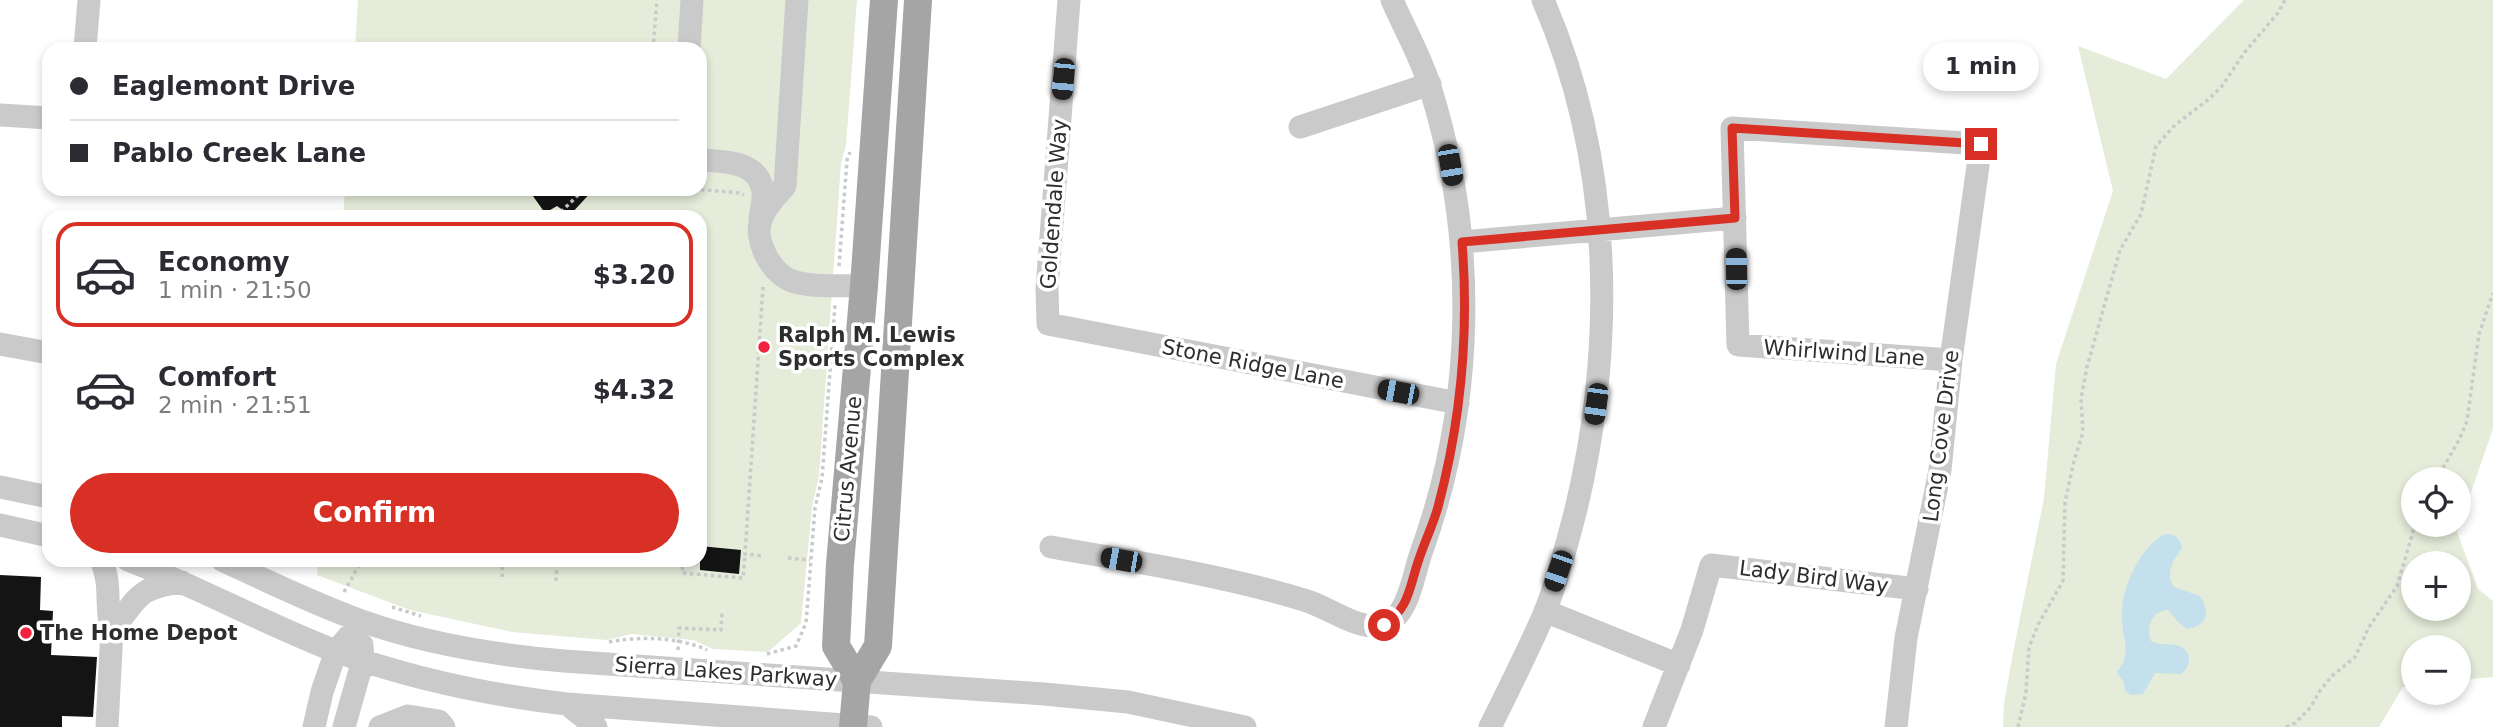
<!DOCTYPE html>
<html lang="en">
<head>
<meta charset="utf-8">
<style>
	:root { --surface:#fff; --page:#f7f7f7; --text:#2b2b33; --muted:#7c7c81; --line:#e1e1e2; --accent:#d93025 }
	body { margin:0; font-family:"DejaVu Sans",sans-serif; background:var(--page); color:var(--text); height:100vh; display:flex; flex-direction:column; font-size:26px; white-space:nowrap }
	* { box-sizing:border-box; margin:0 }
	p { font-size:23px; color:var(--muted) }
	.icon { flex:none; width:38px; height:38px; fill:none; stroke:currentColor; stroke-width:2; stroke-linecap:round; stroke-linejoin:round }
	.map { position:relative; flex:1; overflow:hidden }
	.sheet { position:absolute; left:42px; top:210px; width:665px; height:357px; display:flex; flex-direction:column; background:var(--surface); border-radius:21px; box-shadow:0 4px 10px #0003 }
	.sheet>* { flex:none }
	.banner { position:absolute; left:42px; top:42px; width:665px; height:154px; border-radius:21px; box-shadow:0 4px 10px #0003; display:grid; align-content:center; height:154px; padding:0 28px; background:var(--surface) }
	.controls { position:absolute; left:2401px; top:467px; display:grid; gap:14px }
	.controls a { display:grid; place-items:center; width:70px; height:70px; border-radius:50%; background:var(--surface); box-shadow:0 4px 10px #0003; font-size:35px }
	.end { position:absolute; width:32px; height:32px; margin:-16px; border:9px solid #d93025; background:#fff; box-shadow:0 0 0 4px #fff }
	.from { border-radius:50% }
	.bubble { position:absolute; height:49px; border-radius:24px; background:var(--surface); box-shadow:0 4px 10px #0003; font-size:23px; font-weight:700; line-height:49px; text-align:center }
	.car { position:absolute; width:21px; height:42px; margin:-21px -10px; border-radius:9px; box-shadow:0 0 5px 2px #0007; background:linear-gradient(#222 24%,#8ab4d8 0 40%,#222 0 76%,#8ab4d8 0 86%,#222 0) }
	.banner b { display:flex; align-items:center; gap:24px; height:66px; font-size:26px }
	.banner b+b { border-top:2px solid var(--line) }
	.banner i { width:18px; height:18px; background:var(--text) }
	ul { padding:12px 0 0; list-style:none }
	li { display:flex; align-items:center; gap:21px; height:105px; margin:0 14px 10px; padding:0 14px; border:4px solid transparent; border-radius:21px }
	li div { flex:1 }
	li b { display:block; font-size:26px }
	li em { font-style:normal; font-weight:700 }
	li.active { border-color:var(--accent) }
	li>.icon { width:63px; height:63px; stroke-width:1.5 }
	.action { display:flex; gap:14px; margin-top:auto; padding:14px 28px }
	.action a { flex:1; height:80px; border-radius:42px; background:var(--accent); color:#fff; font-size:28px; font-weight:700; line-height:80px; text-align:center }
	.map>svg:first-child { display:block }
	.green { fill:#e5ecda; fill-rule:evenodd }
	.water { fill:#c4e0ed }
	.building { fill:#141414 }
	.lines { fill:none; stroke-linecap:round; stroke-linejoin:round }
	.path { stroke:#cacaca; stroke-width:3.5; stroke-dasharray:3.5 3.5; stroke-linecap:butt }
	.minor { stroke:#cacaca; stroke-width:23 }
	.major { stroke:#a5a5a5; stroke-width:28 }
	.route { stroke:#d93025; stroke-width:9 }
	.poi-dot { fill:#f1233e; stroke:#fff; stroke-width:2.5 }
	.labels { text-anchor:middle; stroke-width:7; stroke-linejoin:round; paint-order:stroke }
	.street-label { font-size:21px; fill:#2d2d2d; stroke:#fff }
	.poi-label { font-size:21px; font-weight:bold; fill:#2d2d2d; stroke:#fff; text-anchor:start }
</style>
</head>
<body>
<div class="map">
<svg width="2493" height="727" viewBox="0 0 2493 727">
	<rect width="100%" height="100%" fill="#fff"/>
	<!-- green -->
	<path class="green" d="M358,0H857L846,145L841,163L819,476L812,507L801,623L768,652L713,649L693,640L631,634L607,640L512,632L410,610L317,575L318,560H700V217H343L345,189H700V49H355Z
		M2244,0H2493V429L2457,532L2478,589L2493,601V677L2459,680V648H2413V686L2403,687L2379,727H2003L2004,703L2013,653L2044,498L2056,364L2113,191L2078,46L2166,79ZM2413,480H2459V525H2413ZM2413,564H2459V609H2413Z"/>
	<!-- water -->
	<path class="water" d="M2165,534C2176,534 2179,537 2182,548C2173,561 2165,572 2174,587L2200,596C2211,612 2207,626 2187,629L2179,623L2168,610C2152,611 2146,626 2151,641C2162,648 2181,639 2188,654C2191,662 2187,669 2181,674L2155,673L2143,694L2131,695L2125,691L2124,683L2117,672C2132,655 2123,640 2122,620C2120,590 2138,549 2165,534Z"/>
	<!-- building -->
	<path class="building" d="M528,189H594L570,215L557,206L545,213Z
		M700,546L741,550L739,574L700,570Z
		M0,575L41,577L40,610L53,611L51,655L97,657L93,717L62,716V727H0Z"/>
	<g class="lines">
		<!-- path -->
		<path class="path" d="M653,49L657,0
			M694,189L739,193L744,195
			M556,217L584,189
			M839,266L847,160L850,152
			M763,287L745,554L764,556
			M2436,480L2459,440L2467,421L2479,334L2493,293
			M788,558L810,560
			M683,560L682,573L743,578L745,554
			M502,577L503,560
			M556,581L557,560
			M344,592L362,560
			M392,607L421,616
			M609,642C639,636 679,637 707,650
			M678,650L679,628L721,630L722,612
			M767,654L796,646L806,623L815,508L822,478L835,305
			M2018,727L2026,693L2029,647L2039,623L2063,581L2065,502L2074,461L2083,432L2081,399L2087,367L2120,250L2141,214L2156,146L2175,125L2209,99L2222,86L2244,53L2278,13L2285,0
			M2286,727L2295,723L2311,707L2319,692L2332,676L2355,657L2369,627L2397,586L2415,525"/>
		<!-- minor -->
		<path class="minor" d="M797,0L785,186C777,195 767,205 762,217C752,238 771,274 792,281C813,288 841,285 864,286
			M1069,0L1047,289L1048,324L1458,403
			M85,49L89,0
			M689,49L692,0
			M0,115L49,118
			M1300,127L1430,84
			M700,160C724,162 758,160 763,191C764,200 761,211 760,219
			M1462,242L1735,218
			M0,344L49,353
			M0,487L49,497
			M0,525L49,536
			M1051,547C1136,562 1222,575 1304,600C1327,606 1359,632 1383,625C1409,617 1413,575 1421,553C1475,404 1478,239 1430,87C1421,57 1404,28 1392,0
			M101,560C113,587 104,606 112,630L107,727
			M128,560C199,587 267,625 338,652C412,679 489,695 567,704L871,727
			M222,560C267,581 312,603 359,620C425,644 495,655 564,661L1044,694L1128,702L1245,727
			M1545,611L1679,665
			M112,630C139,599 134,588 182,582
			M567,704L596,727
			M314,727L322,692L336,651L362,621
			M344,727L363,660L362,645
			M380,727L408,716L439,721L444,727
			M1490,727C1509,689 1528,651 1545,612C1558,578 1568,541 1577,505C1616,339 1612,158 1543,0
			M1654,727L1692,630L1711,565L1917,589
			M1896,727L1906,638L1940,470L1951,360L1981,144L1732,128L1738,345L1951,360"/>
		<!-- major -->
		<path class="major" d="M857,681L836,646L840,564L864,286L884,0
			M853,727L857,681L878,646L918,0"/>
	</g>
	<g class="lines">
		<!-- route -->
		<path class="route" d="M1384,625C1409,608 1409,589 1418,562C1424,543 1433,525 1438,507C1461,421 1469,330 1462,242L1735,218L1732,128L1981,144"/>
	</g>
	<!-- markers -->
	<g class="poi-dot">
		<circle cx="764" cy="347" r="7"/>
		<circle cx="26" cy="633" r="7"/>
	</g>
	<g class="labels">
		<!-- street labels -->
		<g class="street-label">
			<text transform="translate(1054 204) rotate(-86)" y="7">Goldendale Way</text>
			<text transform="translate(1844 353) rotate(4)" y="7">Whirlwind Lane</text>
			<text transform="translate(1253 364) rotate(11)" y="7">Stone Ridge Lane</text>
			<text transform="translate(1941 436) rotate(-83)" y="7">Long Cove Drive</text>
			<text transform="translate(848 469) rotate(-85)" y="7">Citrus Avenue</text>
			<text transform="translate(1814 577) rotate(7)" y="7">Lady Bird Way</text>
			<text transform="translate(726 672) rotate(4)" y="7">Sierra Lakes Parkway</text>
		</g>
		<!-- poi labels -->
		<g class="poi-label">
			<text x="778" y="342">Ralph M. Lewis<tspan x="778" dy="24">Sports Complex</tspan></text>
			<text x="40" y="640">The Home Depot</text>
		</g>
	</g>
</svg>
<div class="controls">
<a><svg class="icon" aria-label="locate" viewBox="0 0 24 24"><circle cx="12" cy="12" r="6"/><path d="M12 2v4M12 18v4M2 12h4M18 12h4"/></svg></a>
<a>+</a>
<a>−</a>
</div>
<i class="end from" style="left:1384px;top:625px"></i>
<i class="end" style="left:1981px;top:144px"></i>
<div class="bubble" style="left:1923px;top:42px;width:116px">1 min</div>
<i class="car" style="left:1063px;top:79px;rotate:185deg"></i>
<i class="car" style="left:1450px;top:165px;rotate:170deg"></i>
<i class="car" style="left:1736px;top:269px;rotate:359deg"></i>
<i class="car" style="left:1398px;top:392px;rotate:281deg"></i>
<i class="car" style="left:1596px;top:404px;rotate:188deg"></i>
<i class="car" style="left:1121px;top:560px;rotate:280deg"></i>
<i class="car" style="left:1558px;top:571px;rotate:199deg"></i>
<div class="banner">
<b><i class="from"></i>Eaglemont Drive</b>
<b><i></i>Pablo Creek Lane</b>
</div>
<section class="sheet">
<ul>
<li class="active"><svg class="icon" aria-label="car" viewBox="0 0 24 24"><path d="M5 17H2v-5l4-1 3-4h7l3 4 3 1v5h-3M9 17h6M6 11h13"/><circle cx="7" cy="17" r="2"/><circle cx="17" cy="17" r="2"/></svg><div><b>Economy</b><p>1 min · 21:50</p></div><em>$3.20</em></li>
<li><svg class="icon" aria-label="car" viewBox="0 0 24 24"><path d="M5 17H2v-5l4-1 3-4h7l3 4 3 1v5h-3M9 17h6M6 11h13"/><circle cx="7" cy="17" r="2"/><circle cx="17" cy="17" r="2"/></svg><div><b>Comfort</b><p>2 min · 21:51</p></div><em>$4.32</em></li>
</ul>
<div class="action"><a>Confirm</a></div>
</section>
</div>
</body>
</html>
